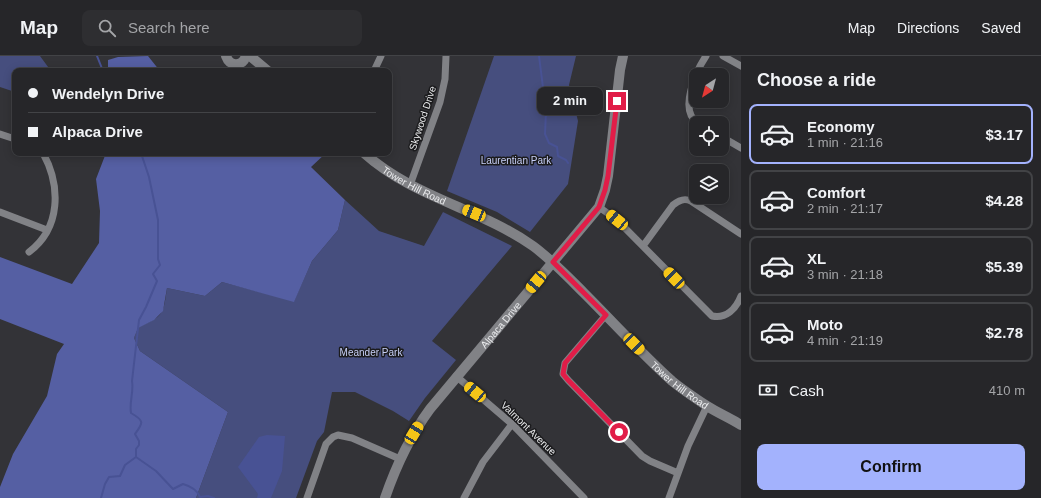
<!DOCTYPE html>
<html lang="en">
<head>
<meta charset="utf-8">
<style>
	:root { --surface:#262629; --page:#2e2e31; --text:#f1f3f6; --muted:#a4a5a8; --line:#424346; --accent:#a3b2fd }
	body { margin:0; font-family:Helvetica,sans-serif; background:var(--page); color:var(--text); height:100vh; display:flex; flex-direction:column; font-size:15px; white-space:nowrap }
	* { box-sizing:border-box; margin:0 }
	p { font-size:13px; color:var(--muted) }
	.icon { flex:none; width:22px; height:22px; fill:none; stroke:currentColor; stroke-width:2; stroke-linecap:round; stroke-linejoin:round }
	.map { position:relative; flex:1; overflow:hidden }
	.side { display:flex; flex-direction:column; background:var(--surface); width:300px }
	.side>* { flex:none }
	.guide { position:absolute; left:12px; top:12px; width:380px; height:88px; border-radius:8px; box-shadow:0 2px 10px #0003,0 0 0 1px var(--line); display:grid; align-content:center; height:88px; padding:0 16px; background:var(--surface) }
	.needle { width:26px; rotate:216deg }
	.tools { position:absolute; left:689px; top:12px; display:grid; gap:8px }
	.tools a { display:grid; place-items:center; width:40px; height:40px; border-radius:8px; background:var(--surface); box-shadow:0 2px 10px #0003,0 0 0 1px var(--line); font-size:20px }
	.end { position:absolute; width:18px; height:18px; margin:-9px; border:5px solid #e11d48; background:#fff; box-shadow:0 0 0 2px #fff }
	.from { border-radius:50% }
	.bubble { position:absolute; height:28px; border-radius:8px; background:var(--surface); box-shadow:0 2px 10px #0003,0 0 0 1px var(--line); font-size:13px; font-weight:800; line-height:28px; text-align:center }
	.car { position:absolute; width:12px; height:24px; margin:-12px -6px; border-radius:5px; box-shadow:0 0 3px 1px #0007; background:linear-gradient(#f5c518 24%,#345 0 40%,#f5c518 0 76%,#345 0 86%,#f5c518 0) }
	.guide b { display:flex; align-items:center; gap:14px; height:38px; font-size:15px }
	.guide b+b { border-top:1px solid var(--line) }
	.guide i { width:10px; height:10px; background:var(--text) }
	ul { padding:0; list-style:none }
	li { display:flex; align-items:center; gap:12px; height:60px; margin:0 8px 6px; padding:0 8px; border:2px solid var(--line); border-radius:8px }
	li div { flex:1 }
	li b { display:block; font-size:15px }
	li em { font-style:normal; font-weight:800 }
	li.current { border-color:var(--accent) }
	li>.icon { width:36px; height:36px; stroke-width:1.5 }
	h2 { padding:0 16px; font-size:18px; line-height:48px }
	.pay { display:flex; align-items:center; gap:10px; height:44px; padding:0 16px; font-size:15px }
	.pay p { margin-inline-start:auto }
	.primary-button { display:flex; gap:8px; margin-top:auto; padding:8px 16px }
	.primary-button a { flex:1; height:46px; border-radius:8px; background:var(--accent); color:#111; font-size:16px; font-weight:800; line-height:46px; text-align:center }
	header { display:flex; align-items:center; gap:24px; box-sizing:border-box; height:56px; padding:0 20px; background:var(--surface); border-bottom:1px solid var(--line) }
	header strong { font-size:19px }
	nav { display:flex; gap:22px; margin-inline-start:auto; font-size:14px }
	.search { width:280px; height:36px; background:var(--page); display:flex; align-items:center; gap:10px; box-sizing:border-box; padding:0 14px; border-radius:8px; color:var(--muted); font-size:15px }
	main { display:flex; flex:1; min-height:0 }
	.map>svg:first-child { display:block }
	.green { fill:#464e7e }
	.forest { fill:#555fa3 }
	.water { fill:#485294 }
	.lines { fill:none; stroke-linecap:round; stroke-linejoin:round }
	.stream { stroke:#485294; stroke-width:2 }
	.street { stroke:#818286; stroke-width:7 }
	.secondary { stroke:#818286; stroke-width:10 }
	.route { stroke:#e11d48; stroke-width:5 }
	.labels { text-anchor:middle; stroke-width:3; stroke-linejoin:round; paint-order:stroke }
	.street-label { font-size:10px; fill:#ebecee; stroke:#1b1b1d }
	.park-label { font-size:10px; fill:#c7cff6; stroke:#1b1b1d }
</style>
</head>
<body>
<header>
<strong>Map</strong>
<div class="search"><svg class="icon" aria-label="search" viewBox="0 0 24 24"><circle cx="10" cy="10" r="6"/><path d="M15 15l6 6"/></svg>Search here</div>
<nav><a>Map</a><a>Directions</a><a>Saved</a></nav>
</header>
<main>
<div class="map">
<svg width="741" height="442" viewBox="0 0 741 442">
	<rect width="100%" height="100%" fill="#333337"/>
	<!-- green -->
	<path class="green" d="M0,0H40L51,15H15V36L0,31Z
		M494,0H576L569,29L578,65L568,128L530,176L497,156L447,135Z
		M345,144L379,175L424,190L443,156L512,190L432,285L456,304L425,342L409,365L393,355L355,336H332L324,376L317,385L296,442H196L228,356L140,295L134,282L138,271C164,260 163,259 167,232L205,240L222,226L294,245L312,205L338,174Z"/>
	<!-- forest -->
	<path class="forest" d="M148,0L160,15H108V4L118,1Z
		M106,97H326L311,111L345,144L338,174L312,205L294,246L222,226L205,240L167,232L163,255L154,264L138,272L134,282L140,295L228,356L196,442H0V431L13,398L47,340L57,298L64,288L0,263V201L72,228L99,187L100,155L96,123Z"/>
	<!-- water -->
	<path class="water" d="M267,379L285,380L282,415L271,442H257L258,438L238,411L259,381Z"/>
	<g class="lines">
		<!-- stream -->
		<path class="stream" d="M97,0L103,15
			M539,0L546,55L545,78L549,87L557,91L558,100L566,104L568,107
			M136,401V393L139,389V385L135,378C143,367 145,365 131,357C129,346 134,336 132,325L139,264L146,251L157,225L153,218L160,209L158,203V164L149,121L141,97
			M136,401L156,415L173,433L183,428C190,430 197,433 200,441L208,440L214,442
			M101,442L105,428L109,421L120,420L125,409L136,401"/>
		<!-- street -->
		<path class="street" d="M723,0L741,10
			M374,15L381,0
			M698,67C678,55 696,15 706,0
			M0,78L15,83
			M722,81L741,92
			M410,129L440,46L445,23L446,0
			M599,151L617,164L712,260C726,263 736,253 741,240
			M0,156L47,174
			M643,190L673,149C679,144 684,142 691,145L741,178
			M29,196C61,172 61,130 43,97
			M606,259L565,307L563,318L568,324L642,400L650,405L678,417
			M456,320L512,368L584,442
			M307,442L326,388L333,381L338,379L352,382L400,403
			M464,442L483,406L512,368
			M669,442L688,390L707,350"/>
		<!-- secondary -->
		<g class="secondary">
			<path d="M226,0C230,11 242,11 246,0"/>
			<path d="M250,0L268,15"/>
			<path id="s1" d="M364,97C414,142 479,152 533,190C552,204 568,221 584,237C613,266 641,297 672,325C683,334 695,342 707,350C718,357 730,362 741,369"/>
			<path id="s2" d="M385,442C396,410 410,380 430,353L599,151L605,134L608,120L620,14L623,0"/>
		</g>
	</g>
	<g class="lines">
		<!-- route -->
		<path class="route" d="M617,45L608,120L605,134L599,151L553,206L606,259L565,307L563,318L568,324L619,376"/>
	</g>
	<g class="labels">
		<!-- street labels -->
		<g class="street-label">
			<text transform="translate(422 62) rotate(-72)" y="4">Skywood Drive</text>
			<text dy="4" stroke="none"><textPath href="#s1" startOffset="60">Tower Hill Road</textPath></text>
			<text dy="4" stroke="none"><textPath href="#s2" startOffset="210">Alpaca Drive</textPath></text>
			<text dy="4" stroke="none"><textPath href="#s1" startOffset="396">Tower Hill Road</textPath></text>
			<text transform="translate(529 372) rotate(44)" y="4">Valmont Avenue</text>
		</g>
		<!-- park labels -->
		<g class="park-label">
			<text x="516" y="108">Laurentian Park</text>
			<text x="371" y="300">Meander Park</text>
		</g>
	</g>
</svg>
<div class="tools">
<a><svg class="needle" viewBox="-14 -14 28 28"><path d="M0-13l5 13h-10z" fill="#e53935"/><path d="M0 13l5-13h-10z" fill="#a4a5a8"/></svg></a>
<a><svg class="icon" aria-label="locate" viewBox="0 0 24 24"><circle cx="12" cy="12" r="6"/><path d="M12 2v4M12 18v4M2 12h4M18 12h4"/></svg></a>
<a><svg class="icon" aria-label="layers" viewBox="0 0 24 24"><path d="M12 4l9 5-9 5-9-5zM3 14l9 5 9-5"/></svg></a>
</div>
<i class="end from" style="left:619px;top:376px"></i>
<i class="end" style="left:617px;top:45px"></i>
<div class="bubble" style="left:537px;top:31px;width:66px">2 min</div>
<i class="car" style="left:474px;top:157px;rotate:292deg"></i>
<i class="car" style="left:617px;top:164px;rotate:309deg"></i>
<i class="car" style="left:674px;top:222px;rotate:316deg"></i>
<i class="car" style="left:536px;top:226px;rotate:220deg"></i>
<i class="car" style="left:634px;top:288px;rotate:135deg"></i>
<i class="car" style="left:475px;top:336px;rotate:310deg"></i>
<i class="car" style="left:414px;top:377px;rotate:31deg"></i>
<div class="guide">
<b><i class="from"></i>Wendelyn Drive</b>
<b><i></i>Alpaca Drive</b>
</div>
</div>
<section class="side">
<h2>Choose a ride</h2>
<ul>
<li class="current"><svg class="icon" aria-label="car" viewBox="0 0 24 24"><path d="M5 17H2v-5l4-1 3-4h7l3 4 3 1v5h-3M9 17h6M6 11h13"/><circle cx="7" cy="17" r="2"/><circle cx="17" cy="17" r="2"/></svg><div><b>Economy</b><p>1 min · 21:16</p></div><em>$3.17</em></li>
<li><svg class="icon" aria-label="car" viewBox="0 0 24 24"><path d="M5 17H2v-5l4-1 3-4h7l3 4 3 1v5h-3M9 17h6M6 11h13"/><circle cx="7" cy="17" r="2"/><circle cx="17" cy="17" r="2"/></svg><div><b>Comfort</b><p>2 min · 21:17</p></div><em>$4.28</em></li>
<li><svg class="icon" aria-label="car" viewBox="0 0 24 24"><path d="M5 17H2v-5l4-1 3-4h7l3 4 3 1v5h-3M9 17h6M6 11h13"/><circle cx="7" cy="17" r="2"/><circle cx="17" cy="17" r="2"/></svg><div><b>XL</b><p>3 min · 21:18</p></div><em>$5.39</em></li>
<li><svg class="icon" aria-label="car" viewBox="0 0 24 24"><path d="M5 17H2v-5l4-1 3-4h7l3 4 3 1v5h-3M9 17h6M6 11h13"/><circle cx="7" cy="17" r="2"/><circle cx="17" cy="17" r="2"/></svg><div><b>Moto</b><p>4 min · 21:19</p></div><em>$2.78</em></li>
</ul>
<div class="pay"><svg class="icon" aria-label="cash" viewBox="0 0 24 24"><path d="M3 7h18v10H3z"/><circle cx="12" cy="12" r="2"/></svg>Cash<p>410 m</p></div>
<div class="primary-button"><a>Confirm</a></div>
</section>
</main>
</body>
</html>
